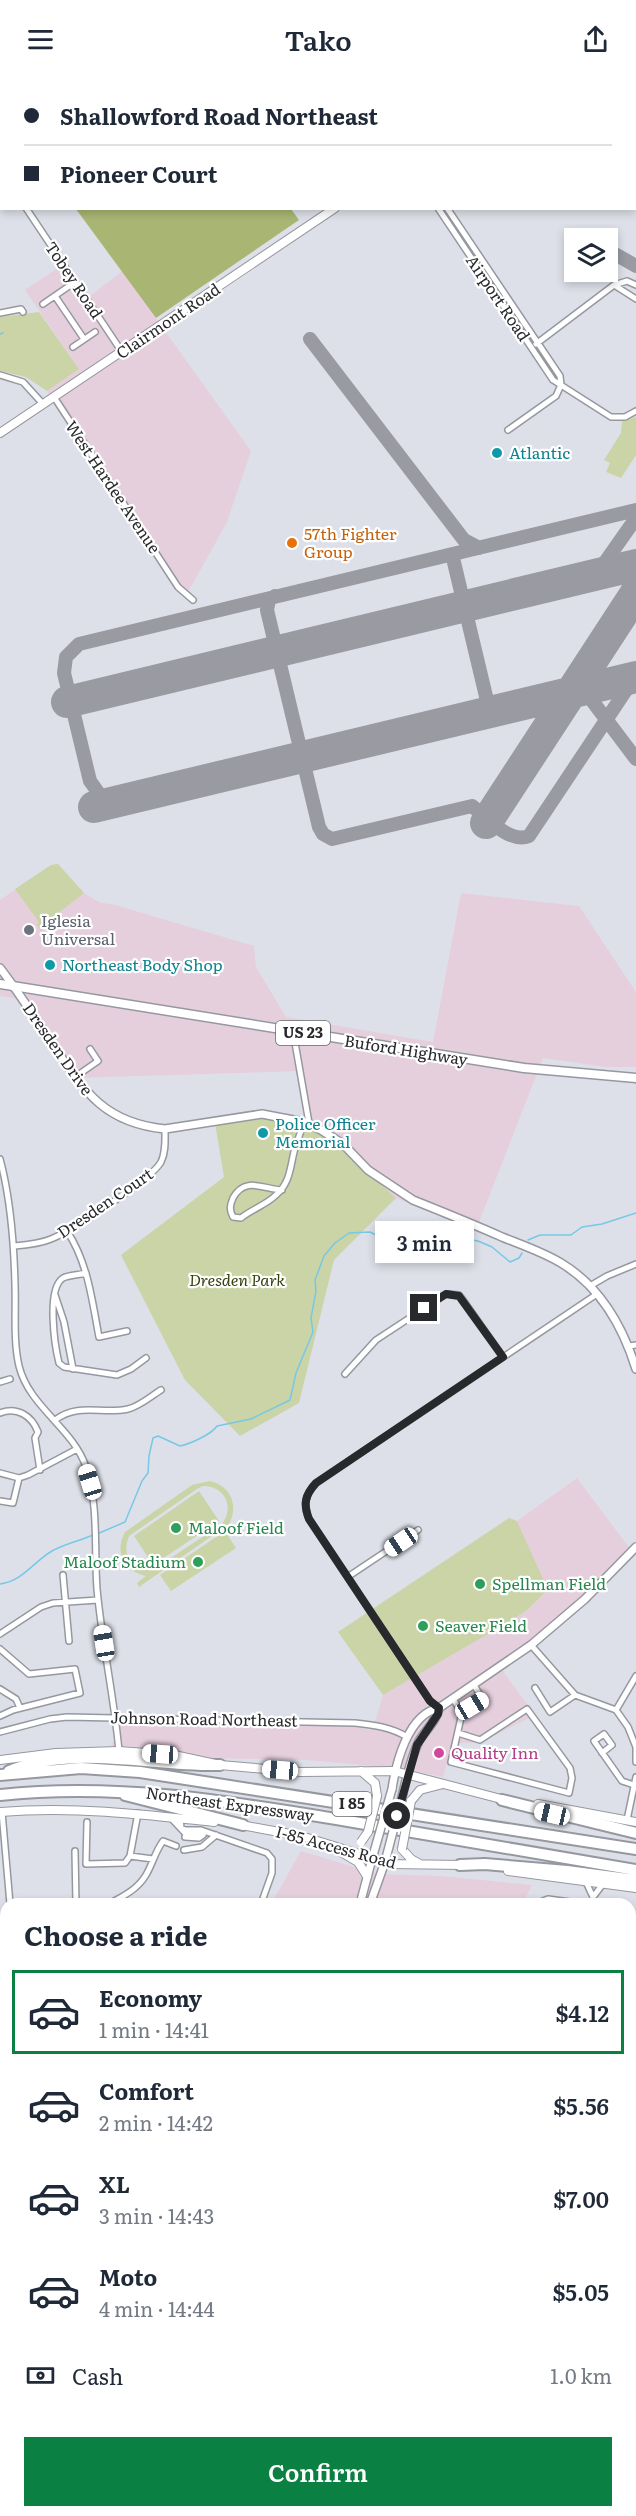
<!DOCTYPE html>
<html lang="en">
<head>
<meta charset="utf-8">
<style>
	:root { --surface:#fff; --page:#f6f6f7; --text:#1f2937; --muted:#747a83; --line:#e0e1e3; --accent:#0b8043 }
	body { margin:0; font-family:Literata,serif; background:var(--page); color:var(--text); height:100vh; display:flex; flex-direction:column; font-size:22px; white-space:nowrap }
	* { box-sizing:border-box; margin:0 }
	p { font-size:20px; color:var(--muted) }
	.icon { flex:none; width:33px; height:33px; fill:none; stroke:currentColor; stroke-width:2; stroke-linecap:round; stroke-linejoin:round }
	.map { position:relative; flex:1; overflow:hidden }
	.side { position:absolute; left:0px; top:1820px; width:636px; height:620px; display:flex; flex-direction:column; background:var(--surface); border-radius:18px 18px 0 0; box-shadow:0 3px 9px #0003 }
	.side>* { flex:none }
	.top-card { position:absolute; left:0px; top:0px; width:636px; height:132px; box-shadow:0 3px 9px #0003; display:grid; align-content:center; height:132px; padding:0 24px; background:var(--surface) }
	.buttons { position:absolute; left:564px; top:150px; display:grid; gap:12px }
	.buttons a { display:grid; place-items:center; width:54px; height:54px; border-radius:0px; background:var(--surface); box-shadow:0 3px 9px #0003; font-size:30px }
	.end { position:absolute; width:27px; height:27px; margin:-14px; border:8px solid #28292c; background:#fff; box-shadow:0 0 0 3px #fff }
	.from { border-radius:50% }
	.bubble { position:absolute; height:42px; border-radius:0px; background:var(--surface); box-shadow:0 3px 9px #0003; font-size:20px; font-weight:600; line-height:42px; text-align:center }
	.car { position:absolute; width:18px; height:36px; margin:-18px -9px; border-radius:8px; box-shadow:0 0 4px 2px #0007; background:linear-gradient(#fff 24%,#345 0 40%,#fff 0 76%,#345 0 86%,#fff 0) }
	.top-card b { display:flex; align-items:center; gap:21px; height:57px; font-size:22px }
	.top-card b+b { border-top:2px solid var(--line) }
	.top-card i { width:15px; height:15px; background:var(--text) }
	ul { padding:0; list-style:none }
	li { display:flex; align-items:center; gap:18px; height:84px; margin:0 12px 9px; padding:0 12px; border:3px solid transparent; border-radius:0px }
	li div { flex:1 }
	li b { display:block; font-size:22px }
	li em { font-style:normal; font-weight:600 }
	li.active { border-color:var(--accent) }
	li>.icon { width:54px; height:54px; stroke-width:1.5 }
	h2 { padding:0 24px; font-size:27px; line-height:72px }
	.pay { display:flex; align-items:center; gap:15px; height:66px; padding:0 24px; font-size:22px }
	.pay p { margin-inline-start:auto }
	.button { display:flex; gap:12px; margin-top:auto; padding:12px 24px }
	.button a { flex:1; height:69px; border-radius:0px; background:var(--accent); color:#fff; font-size:24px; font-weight:600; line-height:69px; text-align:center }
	header { display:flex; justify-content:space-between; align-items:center; height:78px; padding:0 24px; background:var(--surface); font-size:27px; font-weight:600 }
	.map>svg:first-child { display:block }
	.commercial { fill:#e5cfdd }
	.green { fill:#cad4a6; fill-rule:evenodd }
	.forest { fill:#a9b673 }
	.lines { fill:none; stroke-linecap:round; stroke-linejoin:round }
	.stream { stroke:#76c8e6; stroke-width:1.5 }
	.taxiway { stroke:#999aa2; stroke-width:14 }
	.runway { stroke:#999aa2; stroke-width:32 }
	.minor-casing { stroke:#9698a0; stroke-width:8 }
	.tertiary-casing { stroke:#9698a0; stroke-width:10 }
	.secondary-casing { stroke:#9698a0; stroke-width:10 }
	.primary-casing { stroke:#9698a0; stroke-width:11 }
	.motorway-casing { stroke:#9698a0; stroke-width:14 }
	.minor { stroke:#fff; stroke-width:5 }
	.tertiary { stroke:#fff; stroke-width:7 }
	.secondary { stroke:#fff; stroke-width:8 }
	.primary { stroke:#fff; stroke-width:8 }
	.motorway { stroke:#fff; stroke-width:10 }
	.tertiary-bridge-casing { stroke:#9698a0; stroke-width:10; stroke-linecap:butt }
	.secondary-bridge-casing { stroke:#9698a0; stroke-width:10; stroke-linecap:butt }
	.tertiary-bridge { stroke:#fff; stroke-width:7 }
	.secondary-bridge { stroke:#fff; stroke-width:8 }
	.route { stroke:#28292c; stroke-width:8 }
	.culture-dot { fill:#0f9aa8; stroke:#fff; stroke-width:2 }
	.food-dot { fill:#e8710a; stroke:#fff; stroke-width:2 }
	.worship-dot { fill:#6b7280; stroke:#fff; stroke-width:2 }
	.leisure-dot { fill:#2e9e5b; stroke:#fff; stroke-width:2 }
	.hotel-dot { fill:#d1479c; stroke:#fff; stroke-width:2 }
	.labels { text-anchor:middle; stroke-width:4.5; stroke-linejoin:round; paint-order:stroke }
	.shield { fill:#fff; stroke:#68696b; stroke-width:1.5 }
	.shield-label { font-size:15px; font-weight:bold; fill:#28292c }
	.street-label { font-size:16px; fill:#28292c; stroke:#fff }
	.culture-label { font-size:16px; fill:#0d838f; stroke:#fff; text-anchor:start }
	.food-label { font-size:16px; fill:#c56008; stroke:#fff; text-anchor:start }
	.worship-label { font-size:16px; fill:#5b616d; stroke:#fff; text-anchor:start }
	.park-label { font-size:16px; font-style:italic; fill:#38400c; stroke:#fff }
	.leisure-label { font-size:16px; fill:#27864d; stroke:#fff; text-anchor:start }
	.hotel-label { font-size:16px; fill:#b23c85; stroke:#fff; text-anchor:start }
</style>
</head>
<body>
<header><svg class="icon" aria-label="menu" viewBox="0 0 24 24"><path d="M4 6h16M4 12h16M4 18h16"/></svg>Tako<svg class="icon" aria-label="share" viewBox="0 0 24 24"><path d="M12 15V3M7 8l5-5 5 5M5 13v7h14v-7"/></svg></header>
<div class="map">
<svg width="636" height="2438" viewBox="0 0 636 2438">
	<rect width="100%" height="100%" fill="#dee0e9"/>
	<!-- commercial -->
	<path class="commercial" d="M65,185L89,219L122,193L251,373L227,444L187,516L59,333L47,313L79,291L25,212Z
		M58,786L84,815L101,825L112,826L254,868L256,889L286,939L433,964L461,815L579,828L636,914V989H605L543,980L476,1152L396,1120L310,1049L303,993L72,1000L15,920L0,918V822L51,787Z
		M577,1400L631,1472L533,1567L502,1592L535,1637L480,1665H453L443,1699L403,1691L307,1682L195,1680L142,1669L111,1668L115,1660L112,1641L337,1645L370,1652L376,1641L383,1617L512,1542L527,1532L548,1513L517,1443Z
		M301,1773L377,1796L441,1798L532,1807L523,1825L271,1826Z"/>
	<!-- green -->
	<path class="green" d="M39,234L79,291L47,313L26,299L0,293V239Z
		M636,339V377L621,400L606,394L610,385L604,382L621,355L622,343Z
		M58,786L84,815L48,843L50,846L41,853L37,847L39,844L15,811L51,787Z
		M246,1040C267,1040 290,1041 310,1049C339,1061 371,1099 396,1120L334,1182L299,1325L240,1358L185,1302L121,1177L224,1099L215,1045Z
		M210,1403C231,1408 239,1428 229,1446L139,1509L137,1505L146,1498C124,1493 114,1474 125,1454L192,1407ZM203,1408C225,1408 235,1429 222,1446L154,1491C132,1496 121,1477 129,1458L197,1411Z
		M199,1413L219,1443L153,1487L134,1458Z
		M509,1440L517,1443L548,1512L527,1532L512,1542L383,1617L338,1554Z
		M225,1453L236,1470L171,1513L160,1497Z"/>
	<!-- forest -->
	<path class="forest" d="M76,131H291L299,142L156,240Z"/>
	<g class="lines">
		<!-- stream -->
		<path class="stream" d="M0,256L3,255
			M528,1162L540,1157H571L582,1149L602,1146L636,1135
			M97,1456L125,1444L142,1403L148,1395L149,1378L153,1360L158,1358L180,1368C190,1366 212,1356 217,1348L251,1341L290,1322L296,1295L313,1254L311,1240L316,1213L315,1202L324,1178L335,1165L349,1155L370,1154L398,1168L431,1166L443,1164L451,1158L478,1163L492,1169L510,1184L519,1180L522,1175
			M0,1506C23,1503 33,1484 52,1473C64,1466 79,1463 93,1457
			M0,1877L6,1873
			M630,1980L636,1979
			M448,2433L449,2438"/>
		<!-- taxiway -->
		<path class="taxiway" d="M608,172L636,188
			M310,261L464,462L479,470
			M452,476L490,635
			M596,497L636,440
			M275,518L269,522L267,532L319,749L323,756L332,761L472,728C487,739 509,766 529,758L636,597
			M584,612L636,681
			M100,717L90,703L64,595L66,579L79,566L636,432"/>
		<!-- runway -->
		<path class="runway" d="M67,624L636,487
			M94,729L636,599
			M486,745L636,515"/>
		<defs>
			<path id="minor" d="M258,0L259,2
				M381,0L382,2
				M595,0L596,2
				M386,2L388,0
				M634,58L636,60
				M0,92L2,94
				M26,130L122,274
				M438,130L553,302L611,339H625L636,333
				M447,130L560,298L561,307L556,318L508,352
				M614,207L636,221
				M55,218L84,261
				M43,226L75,204
				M0,235L21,231L23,234
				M536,266L614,207L627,203L636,207
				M73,269L95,254
				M0,297L23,304L43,326
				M54,319L178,509L193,522
				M293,953L309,1045
				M75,999L98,983L90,971
				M0,1081C11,1122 14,1164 15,1207C16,1233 13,1262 19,1288C29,1329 73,1350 86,1389C99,1428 94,1471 97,1511C102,1565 114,1619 119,1673
				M282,1112C263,1111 245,1098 233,1120C230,1127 229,1132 233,1139L241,1140C252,1131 266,1127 276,1117C291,1104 290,1088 295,1070C298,1061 301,1053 304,1044
				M67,1153C88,1185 92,1222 99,1259L127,1253
				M14,1168C26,1167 39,1166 51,1161C71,1153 152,1101 161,1084C166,1074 165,1062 165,1051
				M86,1195C79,1197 69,1197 63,1200C46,1211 55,1269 59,1285L64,1289L117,1297L131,1291L146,1280
				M590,1208L607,1198L636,1186
				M55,1217L64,1244L73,1291
				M629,1268L636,1267
				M345,1296L376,1262L446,1216L459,1217L463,1222L503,1279
				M0,1304L10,1301
				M0,1335C17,1328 32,1338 38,1354L35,1360L40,1392
				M55,1342C79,1324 102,1337 128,1331C140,1328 151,1318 161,1312
				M0,1395L19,1400L28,1397L77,1371
				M0,1423L13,1425L19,1400
				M63,1497L69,1563
				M349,1498L418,1452
				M0,1556L41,1529L53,1525L98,1522
				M531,1567L575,1617L616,1632L628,1649L636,1669V1684
				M0,1571L29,1596L75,1591L80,1615L13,1632L0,1638
				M535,1610L550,1634L575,1617
				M0,1611L16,1621L20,1630
				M453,1621L462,1635L483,1622L474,1607
				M439,1630L430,1623L309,1441C303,1426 305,1417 316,1405L597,1216
				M616,1632L636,1598
				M0,1654L50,1641L67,1639L355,1645C373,1647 391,1649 407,1659
				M458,1655L480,1662L527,1631L570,1690L572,1700L569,1715L451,1684L462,1635
				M602,1675L612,1667L604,1656L594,1663L622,1703L634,1707
				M2,1734L10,1826
				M170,1739L186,1756L204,1755
				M180,1740L181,1750L185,1752H201L267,1775L272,1781V1795L261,1826
				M627,1742L636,1699
				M87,1744L86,1786L125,1785L130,1778L138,1735
				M185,1759L199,1760L203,1757
				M184,1772L202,1769L216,1757
				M75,1773L76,1826
				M130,1778L153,1781
				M586,1804L593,1819
				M109,1826C123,1818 137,1812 146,1797C153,1785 155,1774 163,1763L176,1768
				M535,1826L548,1821L585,1826
				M593,1826V1819L603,1806
				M630,1861L636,1869
				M630,1889L636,1881
				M0,1978L6,1971
				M0,2073L6,2143
				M630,2075L636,2063
				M300,2433V2438
				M482,2433L485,2438
				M602,2433L605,2438"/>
			<path id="tertiary" d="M0,890C20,916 37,943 55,970C86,1016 106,1045 165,1051L262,1036L304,1044L321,1052L343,1066L368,1092L413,1122C443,1134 473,1146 502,1159C522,1167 543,1174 561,1185C601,1209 623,1249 636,1291
				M392,1711C396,1685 408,1636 439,1630L531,1567L585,1521L636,1469
				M403,1715C407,1698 411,1679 419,1663C425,1653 437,1642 439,1630
				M360,1826L372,1781
				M370,1826L385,1784
				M104,2438L106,2433"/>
			<path id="secondary" d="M526,2L528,0
				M0,355L335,130
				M0,1682L56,1675L119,1673L174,1677L220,1687L301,1694L394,1693L505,1722
				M361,1693L375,1705L377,1718
				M411,1723L420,1712L443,1706
				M538,1726L636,1744
				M0,1734C72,1728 142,1736 214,1744
				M241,1747L301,1758L392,1786L463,1787
				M336,1771L358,1784L367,1798
				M402,1771L411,1781L420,1786
				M508,1793L636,1810"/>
			<path id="primary" d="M0,906L524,990L636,1000"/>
			<path id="motorway" d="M9,1693C74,1666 152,1689 220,1687
				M0,1697L81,1690L140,1694L636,1771
				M0,1717C118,1704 233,1724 348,1743C444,1760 540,1776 636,1792
				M125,1717L243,1747
				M502,1722L636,1755
				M460,1787L485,1786L567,1793L636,1802"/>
		</defs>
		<!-- minor casing -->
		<use href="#minor" class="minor-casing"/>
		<!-- tertiary casing -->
		<use href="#tertiary" class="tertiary-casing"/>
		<!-- secondary casing -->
		<use href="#secondary" class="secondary-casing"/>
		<!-- primary casing -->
		<use href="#primary" class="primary-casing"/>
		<!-- motorway casing -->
		<use href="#motorway" class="motorway-casing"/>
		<!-- minor -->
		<use href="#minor" class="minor"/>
		<!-- tertiary -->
		<use href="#tertiary" class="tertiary"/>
		<!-- secondary -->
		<use href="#secondary" class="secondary"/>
		<!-- primary -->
		<use href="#primary" class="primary"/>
		<!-- motorway -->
		<use href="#motorway" class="motorway"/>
		<defs>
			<path id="tertiary-bridge" d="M372,1781L392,1711
				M385,1784L403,1715"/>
			<path id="secondary-bridge" d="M361,1764L368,1754L377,1718
				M402,1771L411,1723"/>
		</defs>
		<!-- tertiary-bridge casing -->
		<use href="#tertiary-bridge" class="tertiary-bridge-casing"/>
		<!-- secondary-bridge casing -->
		<use href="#secondary-bridge" class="secondary-bridge-casing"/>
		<!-- tertiary-bridge -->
		<use href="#tertiary-bridge" class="tertiary-bridge"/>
		<!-- secondary-bridge -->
		<use href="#secondary-bridge" class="secondary-bridge"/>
	</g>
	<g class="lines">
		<!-- route -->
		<path class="route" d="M397,1738L417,1667L438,1636L439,1630L430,1623L309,1441C303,1426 305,1417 316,1405L503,1279L459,1218L446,1216L424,1230"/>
	</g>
	<!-- markers -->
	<g class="culture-dot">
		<circle cx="497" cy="375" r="6"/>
		<circle cx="50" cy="887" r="6"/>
		<circle cx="263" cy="1055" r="6"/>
	</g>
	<circle class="food-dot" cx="292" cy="465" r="6"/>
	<circle class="worship-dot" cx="29" cy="852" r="6"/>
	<g class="leisure-dot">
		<circle cx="176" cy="1450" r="6"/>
		<circle cx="198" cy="1484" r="6"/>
		<circle cx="480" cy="1506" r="6"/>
		<circle cx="423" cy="1548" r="6"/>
	</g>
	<circle class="hotel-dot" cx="439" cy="1675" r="6"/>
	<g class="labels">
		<!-- shield labels -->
		<g class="shield">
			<rect x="276" y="943" width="54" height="24" rx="4.5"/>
			<rect x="332.5" y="1714" width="39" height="24" rx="4.5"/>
		</g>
		<g class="shield-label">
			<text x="303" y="960">US 23</text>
			<text x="352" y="1731">I 85</text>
		</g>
		<!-- street labels -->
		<g class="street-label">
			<text transform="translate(74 202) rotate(56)" y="6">Tobey Road</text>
			<text transform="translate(498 220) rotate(56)" y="6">Airport Road</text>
			<text transform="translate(168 243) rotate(-34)" y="6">Clairmont Road</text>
			<text transform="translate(113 409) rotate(56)" y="6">West Hardee Avenue</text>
			<text transform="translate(58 971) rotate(55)" y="6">Dresden Drive</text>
			<text transform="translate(406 972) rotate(9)" y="6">Buford Highway</text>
			<text transform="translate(105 1125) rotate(-34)" y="6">Dresden Court</text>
			<text transform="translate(204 1641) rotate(1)" y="6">Johnson Road Northeast</text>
			<text transform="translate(230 1726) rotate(8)" y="6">Northeast Expressway</text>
			<text transform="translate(336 1769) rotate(15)" y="6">I-85 Access Road</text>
		</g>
		<!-- culture labels -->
		<g class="culture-label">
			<text x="509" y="381">Atlantic</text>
			<text x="62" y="893">Northeast Body Shop</text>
			<text x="275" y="1052">Police Officer<tspan x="275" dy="18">Memorial</tspan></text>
		</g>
		<!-- food labels -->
		<g class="food-label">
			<text x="304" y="462">57th Fighter<tspan x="304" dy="18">Group</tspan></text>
		</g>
		<!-- worship labels -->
		<g class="worship-label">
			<text x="41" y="849">Iglesia<tspan x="41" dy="18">Universal</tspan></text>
		</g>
		<!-- park labels -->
		<g class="park-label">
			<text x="237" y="1208">Dresden Park</text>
		</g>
		<!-- leisure labels -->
		<g class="leisure-label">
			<text x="188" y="1456">Maloof Field</text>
			<text x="186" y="1490" text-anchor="end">Maloof Stadium</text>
			<text x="492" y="1512">Spellman Field</text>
			<text x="435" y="1554">Seaver Field</text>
		</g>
		<!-- hotel labels -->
		<g class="hotel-label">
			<text x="451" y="1681">Quality Inn</text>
		</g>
	</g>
</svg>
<div class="buttons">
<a><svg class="icon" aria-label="layers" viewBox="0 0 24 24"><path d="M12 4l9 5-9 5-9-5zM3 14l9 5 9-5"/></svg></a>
</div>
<i class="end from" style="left:397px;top:1738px"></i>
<i class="end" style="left:424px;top:1230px"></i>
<div class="bubble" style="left:375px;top:1143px;width:99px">3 min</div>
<i class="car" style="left:90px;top:1404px;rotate:343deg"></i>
<i class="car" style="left:401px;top:1464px;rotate:236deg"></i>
<i class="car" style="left:104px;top:1565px;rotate:351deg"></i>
<i class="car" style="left:472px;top:1628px;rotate:59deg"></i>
<i class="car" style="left:160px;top:1676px;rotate:274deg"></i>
<i class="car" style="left:280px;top:1692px;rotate:275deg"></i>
<i class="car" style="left:552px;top:1736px;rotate:283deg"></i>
<div class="top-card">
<b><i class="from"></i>Shallowford Road Northeast</b>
<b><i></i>Pioneer Court</b>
</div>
<section class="side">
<h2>Choose a ride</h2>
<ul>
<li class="active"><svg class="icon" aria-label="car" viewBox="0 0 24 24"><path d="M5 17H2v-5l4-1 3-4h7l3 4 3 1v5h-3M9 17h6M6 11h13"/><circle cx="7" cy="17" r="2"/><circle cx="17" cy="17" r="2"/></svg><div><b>Economy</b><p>1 min · 14:41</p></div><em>$4.12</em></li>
<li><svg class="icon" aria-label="car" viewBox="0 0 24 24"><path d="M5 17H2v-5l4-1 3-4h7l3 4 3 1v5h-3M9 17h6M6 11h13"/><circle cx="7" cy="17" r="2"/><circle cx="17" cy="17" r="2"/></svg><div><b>Comfort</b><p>2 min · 14:42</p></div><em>$5.56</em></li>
<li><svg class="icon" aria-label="car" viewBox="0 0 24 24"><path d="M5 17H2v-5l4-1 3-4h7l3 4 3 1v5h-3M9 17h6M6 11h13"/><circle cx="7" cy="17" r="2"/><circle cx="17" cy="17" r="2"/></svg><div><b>XL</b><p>3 min · 14:43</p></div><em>$7.00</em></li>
<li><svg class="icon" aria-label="car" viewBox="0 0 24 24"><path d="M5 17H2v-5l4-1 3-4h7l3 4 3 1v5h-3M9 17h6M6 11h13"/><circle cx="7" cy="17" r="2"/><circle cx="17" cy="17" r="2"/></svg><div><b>Moto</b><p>4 min · 14:44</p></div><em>$5.05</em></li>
</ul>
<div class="pay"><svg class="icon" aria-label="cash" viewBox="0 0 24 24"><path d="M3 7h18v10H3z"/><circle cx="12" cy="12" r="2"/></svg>Cash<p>1.0 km</p></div>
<div class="button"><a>Confirm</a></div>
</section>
</div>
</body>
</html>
